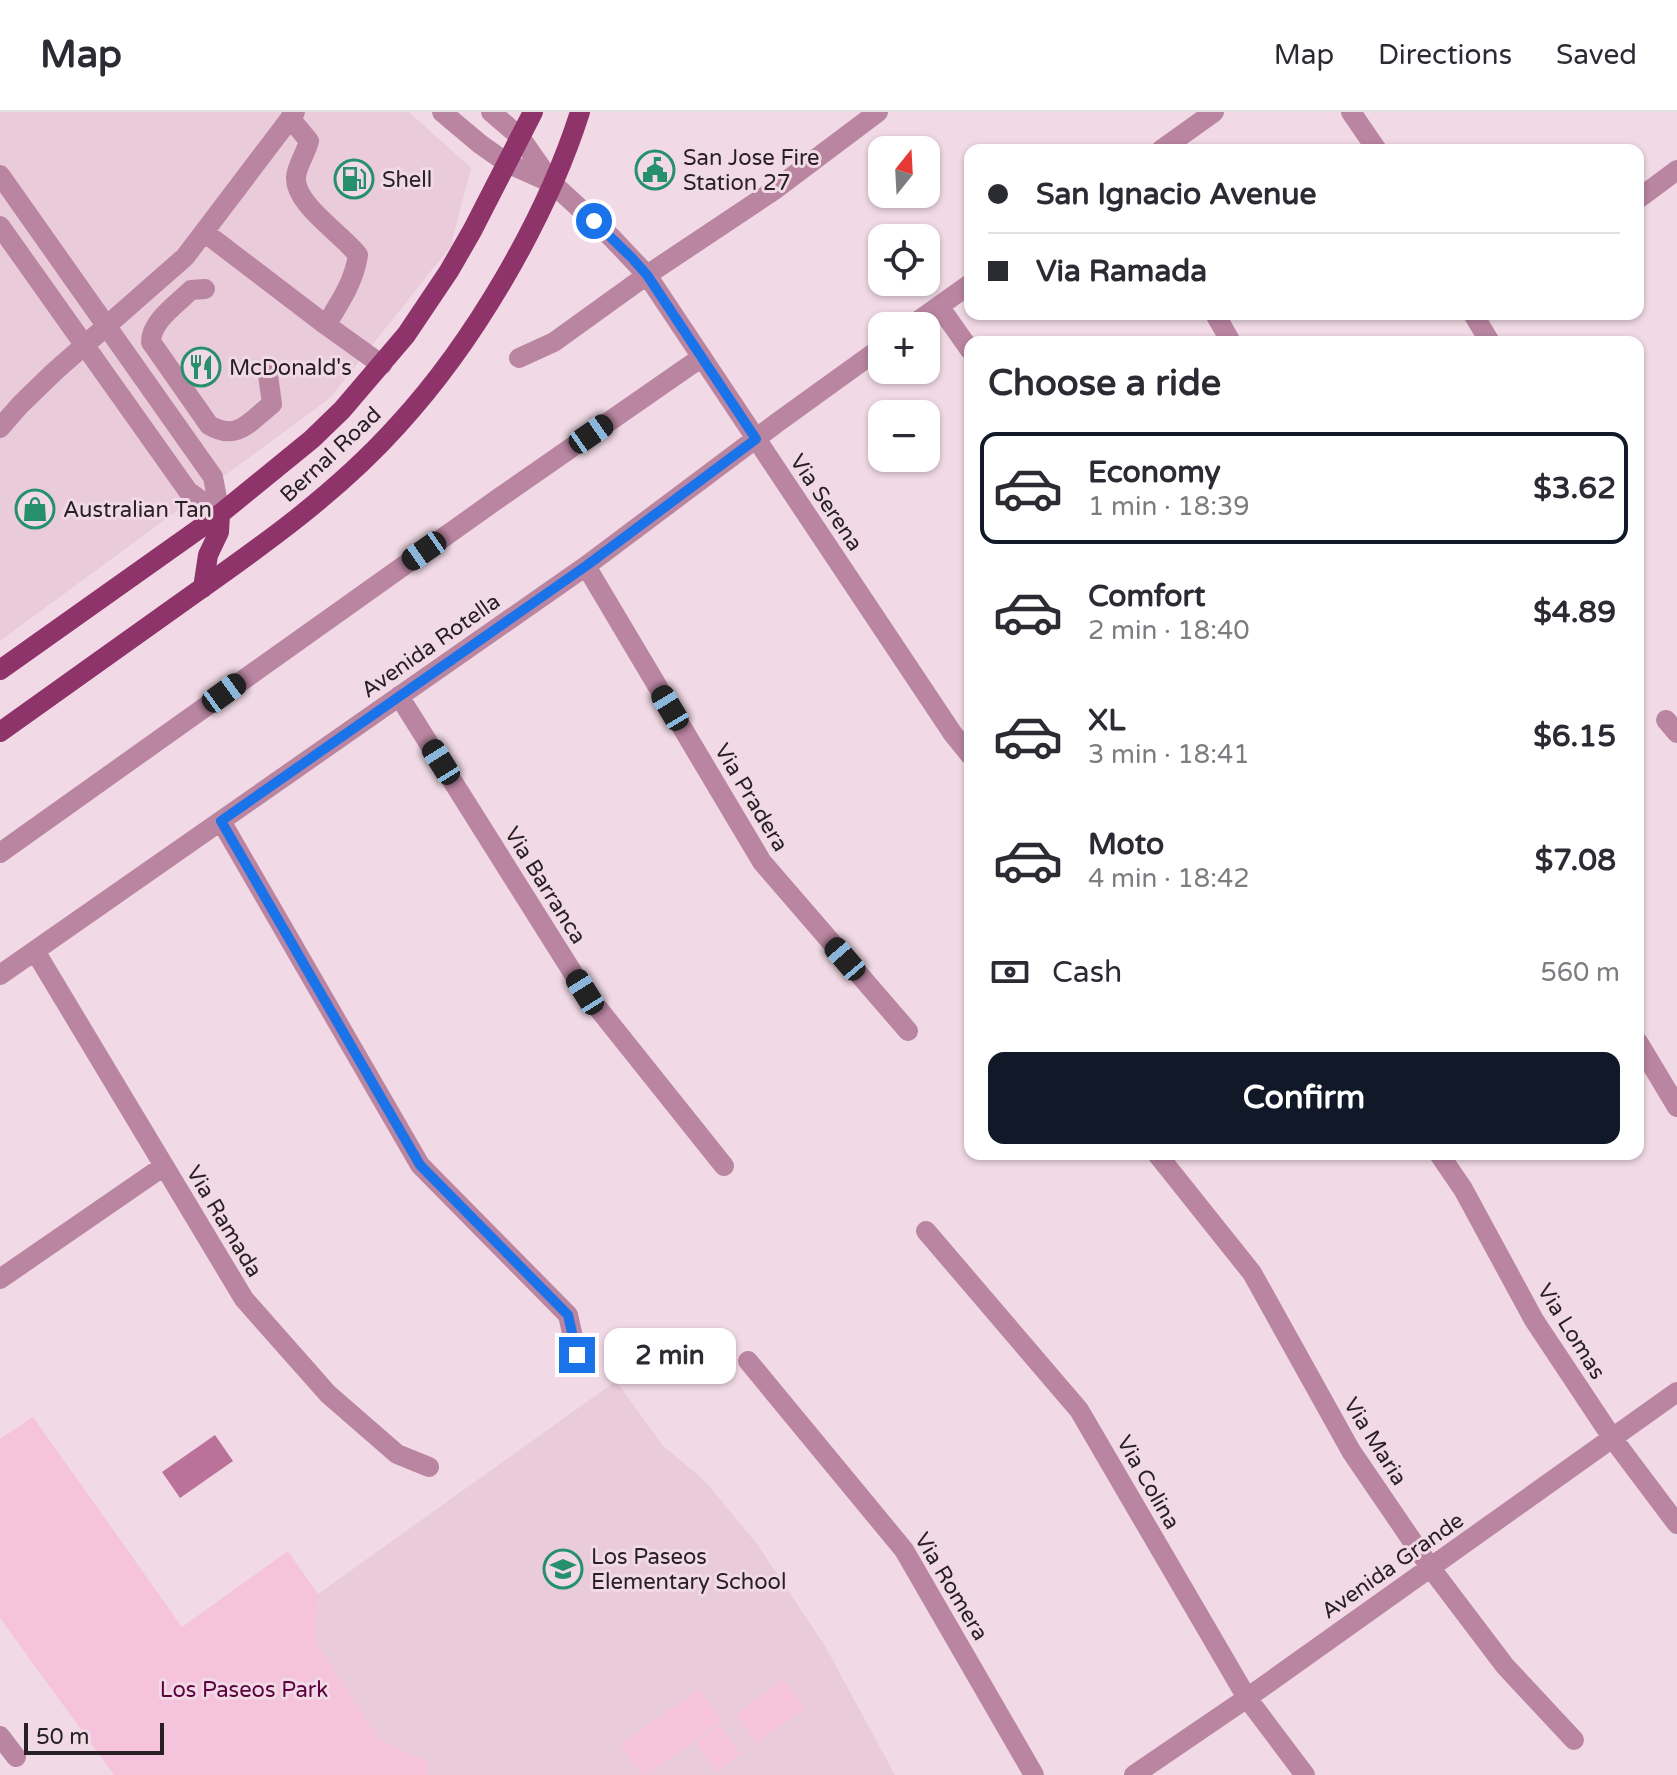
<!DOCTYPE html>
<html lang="en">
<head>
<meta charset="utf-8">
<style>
	:root { --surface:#fff; --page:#f2f2f3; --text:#2b2b33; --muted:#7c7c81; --line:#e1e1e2; --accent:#111827 }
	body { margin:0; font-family:"Varela Round",sans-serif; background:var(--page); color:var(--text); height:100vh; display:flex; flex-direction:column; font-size:30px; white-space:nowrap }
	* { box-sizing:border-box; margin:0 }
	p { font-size:26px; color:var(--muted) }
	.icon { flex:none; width:44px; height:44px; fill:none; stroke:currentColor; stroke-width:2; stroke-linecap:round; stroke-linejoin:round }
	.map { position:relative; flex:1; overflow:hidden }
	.drawer { position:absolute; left:964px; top:224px; width:680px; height:824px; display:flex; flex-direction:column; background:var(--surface); border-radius:16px; box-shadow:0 2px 6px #0004 }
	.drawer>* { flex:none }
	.banner { position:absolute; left:964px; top:32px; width:680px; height:176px; border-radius:16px; box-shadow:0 2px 6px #0004; display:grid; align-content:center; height:176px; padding:0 24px; background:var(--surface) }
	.needle { width:52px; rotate:18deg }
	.fabs { position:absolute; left:868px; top:24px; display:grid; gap:16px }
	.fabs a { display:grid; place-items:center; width:72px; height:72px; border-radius:16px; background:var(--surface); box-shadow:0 2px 6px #0004; font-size:40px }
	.scale { position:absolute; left:24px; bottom:20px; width:140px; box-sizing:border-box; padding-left:8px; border:4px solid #282024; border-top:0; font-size:22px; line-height:28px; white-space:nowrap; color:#282024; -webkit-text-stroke:6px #f1dae5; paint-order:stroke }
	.end { position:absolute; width:36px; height:36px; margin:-18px; border:10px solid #1a73e8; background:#fff; box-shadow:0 0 0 4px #fff }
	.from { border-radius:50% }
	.bubble { position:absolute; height:56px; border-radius:16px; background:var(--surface); box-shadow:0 2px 6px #0004; font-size:26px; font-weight:700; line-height:56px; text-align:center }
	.car { position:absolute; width:24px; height:48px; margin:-24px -12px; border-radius:10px; box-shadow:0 0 6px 2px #0007; background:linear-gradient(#222 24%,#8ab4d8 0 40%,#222 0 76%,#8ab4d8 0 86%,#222 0) }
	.banner b { display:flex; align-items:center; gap:28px; height:76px; font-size:30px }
	.banner b+b { border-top:2px solid var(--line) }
	.banner i { width:20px; height:20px; background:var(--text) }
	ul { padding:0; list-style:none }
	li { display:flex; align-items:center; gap:24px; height:112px; margin:0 16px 12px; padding:0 8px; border:4px solid transparent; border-radius:16px }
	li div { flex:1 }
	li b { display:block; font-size:30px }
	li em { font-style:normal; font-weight:700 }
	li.current { border-color:var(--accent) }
	li>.icon { width:72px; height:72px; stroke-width:1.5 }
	h2 { padding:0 24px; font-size:36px; line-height:96px }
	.pay { display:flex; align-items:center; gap:20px; height:88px; padding:0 24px; font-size:30px }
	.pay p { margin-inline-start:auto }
	.cta { display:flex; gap:16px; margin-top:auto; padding:16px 24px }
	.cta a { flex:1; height:92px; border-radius:16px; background:var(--accent); color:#fff; font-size:32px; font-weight:700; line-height:92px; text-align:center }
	header { display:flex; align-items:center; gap:48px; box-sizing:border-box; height:112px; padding:0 40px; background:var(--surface); border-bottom:2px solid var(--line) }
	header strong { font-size:38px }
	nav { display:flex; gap:44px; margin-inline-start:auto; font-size:28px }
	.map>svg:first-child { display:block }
	.built { fill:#e9cbda }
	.green { fill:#f6c3dd }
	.water { fill:#bb729a }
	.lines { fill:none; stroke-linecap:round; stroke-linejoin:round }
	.minor { stroke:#ba85a1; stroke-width:20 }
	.major { stroke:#8f336b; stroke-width:20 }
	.route { stroke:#1a73e8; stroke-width:10 }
	.labels { text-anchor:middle; stroke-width:6; stroke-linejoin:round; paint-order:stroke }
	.poi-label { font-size:22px; fill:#282024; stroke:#f1dae5; text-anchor:start }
	.street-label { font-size:22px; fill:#282024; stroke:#f1dae5 }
	.park-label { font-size:22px; fill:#5c003f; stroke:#f1dae5 }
</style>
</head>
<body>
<header>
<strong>Map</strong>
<nav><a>Map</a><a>Directions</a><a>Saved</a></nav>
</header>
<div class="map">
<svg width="1677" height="1663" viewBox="0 0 1677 1663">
	<rect width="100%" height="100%" fill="#f1dae5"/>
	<!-- built -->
	<path class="built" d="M0,0H409L471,56L451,134L330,286L0,529Z
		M616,1269L663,1334L704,1368L757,1432L825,1534L895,1663H428L429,1651L379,1627L315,1529L318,1482Z"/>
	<!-- green -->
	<path class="green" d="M33,1305L182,1515L288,1439L318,1482L315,1529L379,1627L429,1651L428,1663H114L0,1506V1327Z
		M784,1568L805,1597L756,1631L736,1602Z
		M699,1577L722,1609L646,1663H642L620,1633Z
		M720,1613L741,1642L717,1660L696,1631Z"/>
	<!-- water -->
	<path class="water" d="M215,1323L233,1349L180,1386L162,1360Z"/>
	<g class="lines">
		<!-- minor -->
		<path class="minor" d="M442,0L480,32L507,51L552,71
			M491,0L520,25L552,71L611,125L647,163L953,622L970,643
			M1351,0L1377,38
			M290,6L309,29C306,41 297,53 296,65C294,92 342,122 358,143C354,170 340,190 326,213
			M1161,38L1214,0
			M0,63L213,365L220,402
			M1638,87L1677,58
			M0,114L188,379L220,402
			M204,120L322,210L382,253
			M205,177L191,178C177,192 151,209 151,230L209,313C238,330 250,309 272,292L268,263
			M939,194L970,238
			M1215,202L1231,230
			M1473,202L1490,230
			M911,214L970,172
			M519,246L554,230L647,163L773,79L878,0
			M0,316L20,293L54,260L185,145L295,0
			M586,454L762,750L908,919
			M399,584L585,880L724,1054
			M1666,608L1677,621
			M221,709L420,1053L568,1203L577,1243
			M0,741L499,386L702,245
			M35,839L244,1187L328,1282L397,1342L429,1355
			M0,863L586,454L778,310L882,235
			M1638,930L1677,995
			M1157,1042L1252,1161L1351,1339L1430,1455L1505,1554L1574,1628
			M1439,1042L1463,1077L1534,1208L1613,1327L1677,1412
			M926,1119L1079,1298L1247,1586L1305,1663
			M0,1167L164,1054
			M748,1249L904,1438L1034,1663
			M0,1624L16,1645
			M1134,1663L1247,1586L1677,1280"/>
		<!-- major -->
		<path class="major" d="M203,476L208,443L219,420L220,402
			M0,558L220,402L312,327L342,298L406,223L449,159L472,119L533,0
			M0,620C63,575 125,531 188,486C262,434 337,381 398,313C474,230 546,107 580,0"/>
	</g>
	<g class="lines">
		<!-- route -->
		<path class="route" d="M577,1243L568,1203L420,1053L221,709L586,454L756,327L647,163L632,146L594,109"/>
	</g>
	<!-- icons -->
	<defs>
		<symbol id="civic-ring" viewBox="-11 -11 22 22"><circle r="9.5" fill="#f1dae5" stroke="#26906d" stroke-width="1.5"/><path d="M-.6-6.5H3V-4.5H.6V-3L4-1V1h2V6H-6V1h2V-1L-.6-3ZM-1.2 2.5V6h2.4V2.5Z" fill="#26906d"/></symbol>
		<symbol id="fuel-ring" viewBox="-11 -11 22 22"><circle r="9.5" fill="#f1dae5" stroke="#26906d" stroke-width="1.5"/><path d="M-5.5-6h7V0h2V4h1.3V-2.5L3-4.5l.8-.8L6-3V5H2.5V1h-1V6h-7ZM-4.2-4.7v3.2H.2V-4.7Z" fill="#26906d"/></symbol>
		<symbol id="restaurant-ring" viewBox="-11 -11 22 22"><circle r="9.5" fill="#f1dae5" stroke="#26906d" stroke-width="1.5"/><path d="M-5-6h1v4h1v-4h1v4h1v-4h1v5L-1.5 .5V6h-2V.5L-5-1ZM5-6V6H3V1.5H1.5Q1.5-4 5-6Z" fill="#26906d"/></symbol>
		<symbol id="shop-ring" viewBox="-11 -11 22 22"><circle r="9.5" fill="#f1dae5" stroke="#26906d" stroke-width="1.5"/><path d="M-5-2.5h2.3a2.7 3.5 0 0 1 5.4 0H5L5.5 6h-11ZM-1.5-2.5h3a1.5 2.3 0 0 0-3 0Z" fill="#26906d"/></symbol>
		<symbol id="school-ring" viewBox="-11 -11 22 22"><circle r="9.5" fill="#f1dae5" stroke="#26906d" stroke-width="1.5"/><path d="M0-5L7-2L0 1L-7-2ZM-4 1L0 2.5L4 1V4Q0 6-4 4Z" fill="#26906d"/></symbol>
	</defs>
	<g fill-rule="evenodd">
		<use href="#civic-ring" x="633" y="36" width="44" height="44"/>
		<use href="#fuel-ring" x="332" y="45" width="44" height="44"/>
		<use href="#restaurant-ring" x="179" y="233" width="44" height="44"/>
		<use href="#shop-ring" x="13" y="375" width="44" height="44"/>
		<use href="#school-ring" x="541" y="1435" width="44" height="44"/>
	</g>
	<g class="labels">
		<!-- poi labels -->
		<g class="poi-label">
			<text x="683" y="53">San Jose Fire<tspan x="683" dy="25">Station 27</tspan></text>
			<text x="382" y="75">Shell</text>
			<text x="229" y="263">McDonald's</text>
			<text x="63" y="405">Australian Tan</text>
			<text x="591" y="1452">Los Paseos<tspan x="591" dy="25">Elementary School</tspan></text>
		</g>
		<!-- street labels -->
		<g class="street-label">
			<text transform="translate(330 342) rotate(-43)" y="8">Bernal Road</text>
			<text transform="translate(827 390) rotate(56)" y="8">Via Serena</text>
			<text transform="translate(430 533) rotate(-35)" y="8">Avenida Rotella</text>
			<text transform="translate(752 685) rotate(59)" y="8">Via Pradera</text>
			<text transform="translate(546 773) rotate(58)" y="8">Via Barranca</text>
			<text transform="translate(225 1109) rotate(59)" y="8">Via Ramada</text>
			<text transform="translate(1572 1219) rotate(58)" y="8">Via Lomas</text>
			<text transform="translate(1376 1329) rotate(58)" y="8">Via Maria</text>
			<text transform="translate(1149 1370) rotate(60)" y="8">Via Colina</text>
			<text transform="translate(1392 1453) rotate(-35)" y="8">Avenida Grande</text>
			<text transform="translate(952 1474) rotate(59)" y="8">Via Romera</text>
		</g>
		<!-- park labels -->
		<g class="park-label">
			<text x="244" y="1585">Los Paseos Park</text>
		</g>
	</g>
</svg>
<div class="fabs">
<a><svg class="needle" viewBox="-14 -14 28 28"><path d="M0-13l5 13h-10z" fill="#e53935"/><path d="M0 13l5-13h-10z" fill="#7c7c81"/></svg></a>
<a><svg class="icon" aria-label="locate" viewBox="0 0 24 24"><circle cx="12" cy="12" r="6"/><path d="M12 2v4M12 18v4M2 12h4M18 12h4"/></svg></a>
<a>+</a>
<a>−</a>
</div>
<div class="scale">50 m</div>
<i class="end from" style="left:594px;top:109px"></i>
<i class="end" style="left:577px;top:1243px"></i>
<div class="bubble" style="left:604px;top:1216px;width:132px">2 min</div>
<i class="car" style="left:591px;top:322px;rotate:55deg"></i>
<i class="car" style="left:424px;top:439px;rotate:235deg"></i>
<i class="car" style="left:224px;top:581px;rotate:54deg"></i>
<i class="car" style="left:670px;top:596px;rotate:329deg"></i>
<i class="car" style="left:441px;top:650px;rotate:328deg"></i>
<i class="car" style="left:845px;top:847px;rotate:319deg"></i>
<i class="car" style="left:585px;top:880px;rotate:328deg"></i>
<div class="banner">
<b><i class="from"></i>San Ignacio Avenue</b>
<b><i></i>Via Ramada</b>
</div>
<section class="drawer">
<h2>Choose a ride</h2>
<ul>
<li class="current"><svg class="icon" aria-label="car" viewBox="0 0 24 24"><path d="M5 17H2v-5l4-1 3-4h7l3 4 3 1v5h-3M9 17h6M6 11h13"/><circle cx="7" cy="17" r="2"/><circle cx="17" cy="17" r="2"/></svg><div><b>Economy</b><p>1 min · 18:39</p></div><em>$3.62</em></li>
<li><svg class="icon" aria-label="car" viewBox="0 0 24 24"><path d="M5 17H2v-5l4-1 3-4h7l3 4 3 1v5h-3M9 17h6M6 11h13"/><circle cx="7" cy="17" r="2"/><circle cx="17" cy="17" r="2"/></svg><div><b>Comfort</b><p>2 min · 18:40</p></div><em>$4.89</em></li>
<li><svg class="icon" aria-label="car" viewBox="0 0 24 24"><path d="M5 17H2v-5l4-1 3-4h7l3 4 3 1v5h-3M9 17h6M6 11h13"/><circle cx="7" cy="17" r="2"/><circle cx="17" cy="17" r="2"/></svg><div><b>XL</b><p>3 min · 18:41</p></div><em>$6.15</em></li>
<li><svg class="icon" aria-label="car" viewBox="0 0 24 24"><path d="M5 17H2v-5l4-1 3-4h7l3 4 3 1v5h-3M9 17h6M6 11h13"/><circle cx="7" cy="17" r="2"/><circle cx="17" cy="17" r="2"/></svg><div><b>Moto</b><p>4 min · 18:42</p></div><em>$7.08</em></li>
</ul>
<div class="pay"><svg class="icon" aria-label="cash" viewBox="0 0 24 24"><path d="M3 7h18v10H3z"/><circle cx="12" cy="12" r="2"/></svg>Cash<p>560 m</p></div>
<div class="cta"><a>Confirm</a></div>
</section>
</div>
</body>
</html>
